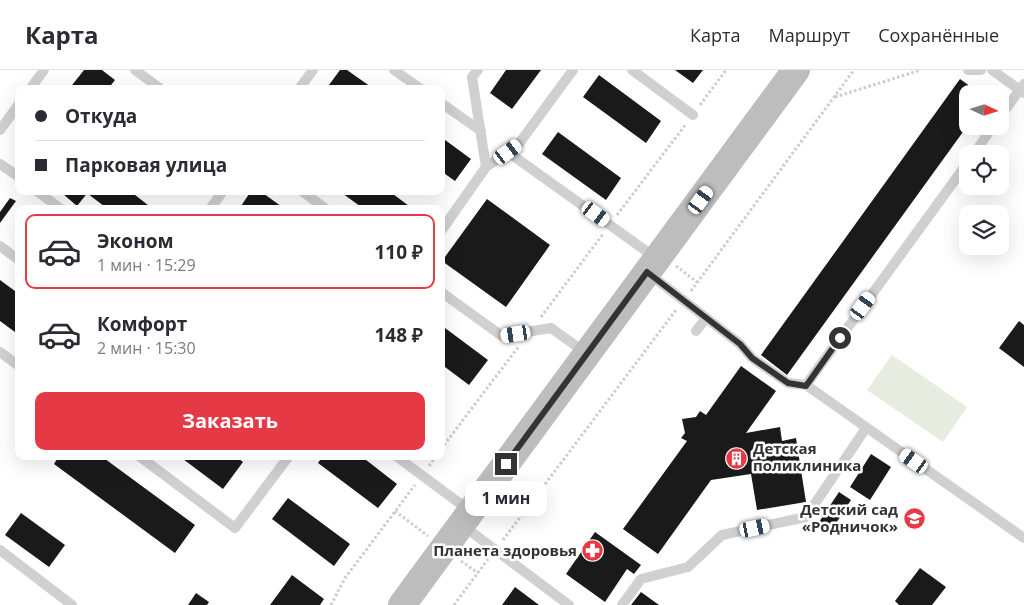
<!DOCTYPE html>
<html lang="ru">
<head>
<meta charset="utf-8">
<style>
	:root { --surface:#fff; --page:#f7f7f7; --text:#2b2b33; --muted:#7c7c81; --line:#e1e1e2; --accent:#e63946 }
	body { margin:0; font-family:"Open Sans",sans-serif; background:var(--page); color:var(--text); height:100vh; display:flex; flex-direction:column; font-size:19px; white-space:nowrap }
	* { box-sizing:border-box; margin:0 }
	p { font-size:16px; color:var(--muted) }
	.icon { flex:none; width:28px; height:28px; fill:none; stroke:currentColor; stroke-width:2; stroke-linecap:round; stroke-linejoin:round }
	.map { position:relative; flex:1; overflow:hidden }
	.side { position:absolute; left:15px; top:135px; width:430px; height:255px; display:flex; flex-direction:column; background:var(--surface); border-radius:10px; box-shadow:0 5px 20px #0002 }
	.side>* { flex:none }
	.banner { position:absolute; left:15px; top:15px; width:430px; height:110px; border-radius:10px; box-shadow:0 5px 20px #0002; display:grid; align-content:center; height:110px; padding:0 20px; background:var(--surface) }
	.needle { width:32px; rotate:94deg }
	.tools { position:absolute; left:959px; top:15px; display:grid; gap:10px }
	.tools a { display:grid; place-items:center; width:50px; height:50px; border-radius:10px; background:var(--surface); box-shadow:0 5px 20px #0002; font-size:25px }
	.end { position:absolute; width:22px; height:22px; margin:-11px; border:6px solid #333; background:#fff; box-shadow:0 0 0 2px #fff }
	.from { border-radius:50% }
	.bubble { position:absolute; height:35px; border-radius:10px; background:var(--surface); box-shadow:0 5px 20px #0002; font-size:16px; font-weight:700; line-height:35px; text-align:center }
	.car { position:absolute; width:15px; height:30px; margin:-15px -8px; border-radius:6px; box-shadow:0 0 4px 1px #0007; background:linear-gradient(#fff 24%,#345 0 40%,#fff 0 76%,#345 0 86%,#fff 0) }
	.banner b { display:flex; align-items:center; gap:18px; height:48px; font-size:19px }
	.banner b+b { border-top:1px solid var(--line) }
	.banner i { width:12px; height:12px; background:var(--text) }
	ul { padding:9px 0 0; list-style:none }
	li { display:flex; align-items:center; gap:15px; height:75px; margin:0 10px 8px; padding:0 10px; border:2px solid transparent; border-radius:10px }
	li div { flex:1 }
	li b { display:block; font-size:19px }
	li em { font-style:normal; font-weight:700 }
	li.current { border-color:var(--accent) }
	li>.icon { width:45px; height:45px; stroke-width:1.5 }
	.button { display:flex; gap:10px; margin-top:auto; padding:10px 20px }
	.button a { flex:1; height:58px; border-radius:10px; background:var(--accent); color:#fff; font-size:20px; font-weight:700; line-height:58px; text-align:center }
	header { display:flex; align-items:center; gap:30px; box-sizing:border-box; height:70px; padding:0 25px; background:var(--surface); border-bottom:1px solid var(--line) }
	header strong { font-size:24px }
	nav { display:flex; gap:28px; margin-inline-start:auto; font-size:18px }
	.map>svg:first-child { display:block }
	.green { fill:#e6ecdf }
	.building { fill:#1a1a1a }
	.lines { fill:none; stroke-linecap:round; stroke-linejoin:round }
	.path { stroke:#cdcdcd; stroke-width:3; stroke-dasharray:2.5 2.5; stroke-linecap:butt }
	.service { stroke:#d0d0d0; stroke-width:10 }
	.secondary { stroke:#bdbdbd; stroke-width:28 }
	.route { stroke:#333; stroke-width:6 }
	.labels { text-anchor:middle; stroke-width:5; stroke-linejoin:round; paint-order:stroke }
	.poi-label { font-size:15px; font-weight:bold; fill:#333; stroke:#fff; text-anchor:end }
</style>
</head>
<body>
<header>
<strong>Карта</strong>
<nav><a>Карта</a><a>Маршрут</a><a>Сохранённые</a></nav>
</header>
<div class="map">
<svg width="1024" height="535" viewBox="0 0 1024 535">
	<rect width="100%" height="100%" fill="#fff"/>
	<!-- green -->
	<path class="green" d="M892,285L967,337L943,372L867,320Z"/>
	<!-- building -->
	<path class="building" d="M84,0H102L115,10L108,19H69Z
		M340,0H347L374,19H326Z
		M506,0H541L512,39L490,23Z
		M675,0H703L693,13Z
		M599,5L661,51L646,73L583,27Z
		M960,9L981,24H968V55L787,305L761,285Z
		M558,62L621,108L606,130L542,84Z
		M441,67L471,89L455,111L441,101Z
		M65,121H89L77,136L63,124Z
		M89,121H130L153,139H108L88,124Z
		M251,121H260L285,139H239Z
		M339,121H389L413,139H364Z
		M10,128L16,131L0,153V142Z
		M487,129L550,175L506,237L442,191Z
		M0,210L19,224V265L0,251Z
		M1019,251L1024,255V297L999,278Z
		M441,255L488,290L469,315L441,294Z
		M741,296L776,321L746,363L780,357L782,371L796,368L806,432L757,440L751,404L711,410L658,484L623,459L687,371L681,368L685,363L682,349L696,347L700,341L706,345Z
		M871,384L891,397L870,430L850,417Z
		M59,386H101L195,455L175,483L54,394Z
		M179,386H235L243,392L223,419Z
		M323,386H361L397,414L378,438L318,393Z
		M839,422L851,430L831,461L819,452Z
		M288,428L350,474L334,496L272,449Z
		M21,443L65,475L49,497L5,465Z
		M595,462L641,495L634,504L627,499L605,532L566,504Z
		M920,498L946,517L932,535H899L895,531Z
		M292,505L324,529L320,535H270Z
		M515,517L539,535H502Z
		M641,522L659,535H631Z
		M196,523L209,532L207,535H188Z"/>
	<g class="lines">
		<!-- path -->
		<path class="path" d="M835,27L921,0
			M700,35L726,0
			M617,145L686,54
			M676,196L697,212
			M691,221L854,0
			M541,247L603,164
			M441,379L519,276
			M429,396L436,386
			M395,441L428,466
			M503,470L676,240
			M461,491L478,503
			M331,535L345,508L415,415
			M454,535L488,489"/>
		<!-- service -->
		<path class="service" d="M135,0L161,19
			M394,0L421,19
			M632,0L693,45
			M968,0H981
			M992,0L1024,23
			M30,19L44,0
			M299,19L313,0
			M441,33L481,61
			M1000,47L1024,14
			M0,60L19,34
			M508,82L656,188
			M974,84L993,56
			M0,94L19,107
			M486,97L518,75L573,0
			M37,121L61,139
			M302,121L326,139
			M210,139L223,121
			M441,161L486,97L472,7L478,0
			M0,176L19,190
			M648,203L740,274L752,288L788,313L806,315L1024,468
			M441,222L502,266L551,258L586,283
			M696,261L706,248
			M0,282L19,296
			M806,315L968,92
			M139,386L235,458L289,386
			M396,386L470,441
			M462,455L569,535
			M0,480L72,535
			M622,535L641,509L688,497L722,465L806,447L866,358"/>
		<!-- secondary -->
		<path class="secondary" d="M402,535L796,0"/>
	</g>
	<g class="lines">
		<!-- route -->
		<path class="route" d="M506,394L647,202L740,274L752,288L788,313L806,316L840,268"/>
	</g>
	<!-- icons -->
	<defs>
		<symbol id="building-disc" viewBox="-11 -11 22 22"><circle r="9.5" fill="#e63946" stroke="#fff"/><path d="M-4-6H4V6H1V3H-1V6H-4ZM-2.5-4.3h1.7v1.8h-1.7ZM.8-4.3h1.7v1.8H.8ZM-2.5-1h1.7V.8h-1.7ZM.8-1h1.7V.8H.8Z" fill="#fff"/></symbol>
		<symbol id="school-disc" viewBox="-11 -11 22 22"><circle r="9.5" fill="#e63946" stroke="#fff"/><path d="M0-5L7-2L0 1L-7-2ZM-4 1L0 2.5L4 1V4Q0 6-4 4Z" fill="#fff"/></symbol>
		<symbol id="pharmacy-disc" viewBox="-11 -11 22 22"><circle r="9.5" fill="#e63946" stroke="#fff"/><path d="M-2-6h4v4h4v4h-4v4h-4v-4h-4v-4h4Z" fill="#fff"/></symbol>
	</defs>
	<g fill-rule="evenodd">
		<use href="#building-disc" x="724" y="376" width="25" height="25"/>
		<use href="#school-disc" x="902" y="436" width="25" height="25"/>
		<use href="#pharmacy-disc" x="580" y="468" width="25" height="25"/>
	</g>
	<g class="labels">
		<!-- poi labels -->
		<g class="poi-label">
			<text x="753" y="384" text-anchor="start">Детская<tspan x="753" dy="17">поликлиника</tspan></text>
			<text x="898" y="445">Детский сад<tspan x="898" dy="17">«Родничок»</tspan></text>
			<text x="577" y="486">Планета здоровья</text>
		</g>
	</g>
</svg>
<div class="tools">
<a><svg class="needle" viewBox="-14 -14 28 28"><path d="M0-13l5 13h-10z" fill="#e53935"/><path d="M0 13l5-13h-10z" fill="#7c7c81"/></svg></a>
<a><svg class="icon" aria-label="locate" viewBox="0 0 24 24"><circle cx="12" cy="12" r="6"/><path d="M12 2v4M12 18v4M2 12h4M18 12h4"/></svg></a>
<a><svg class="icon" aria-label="layers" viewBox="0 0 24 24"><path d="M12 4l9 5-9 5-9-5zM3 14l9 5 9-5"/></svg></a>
</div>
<i class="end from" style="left:840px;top:268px"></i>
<i class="end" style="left:506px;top:394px"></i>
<div class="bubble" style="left:465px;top:411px;width:82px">1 мин</div>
<i class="car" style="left:508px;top:82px;rotate:54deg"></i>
<i class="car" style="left:701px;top:130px;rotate:36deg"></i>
<i class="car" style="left:596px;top:144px;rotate:126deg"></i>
<i class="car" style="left:863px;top:236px;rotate:36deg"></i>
<i class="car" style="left:516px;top:264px;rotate:261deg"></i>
<i class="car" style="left:914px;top:391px;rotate:305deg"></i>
<i class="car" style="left:755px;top:458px;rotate:78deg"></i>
<div class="banner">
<b><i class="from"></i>Откуда</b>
<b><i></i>Парковая улица</b>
</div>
<section class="side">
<ul>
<li class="current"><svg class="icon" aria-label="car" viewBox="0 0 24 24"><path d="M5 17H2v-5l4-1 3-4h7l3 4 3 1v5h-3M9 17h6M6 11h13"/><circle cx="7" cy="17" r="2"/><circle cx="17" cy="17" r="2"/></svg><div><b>Эконом</b><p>1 мин · 15:29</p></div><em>110 ₽</em></li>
<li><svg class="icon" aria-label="car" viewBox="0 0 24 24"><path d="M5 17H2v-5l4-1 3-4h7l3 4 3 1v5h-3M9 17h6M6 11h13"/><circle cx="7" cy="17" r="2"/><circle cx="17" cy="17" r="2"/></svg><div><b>Комфорт</b><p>2 мин · 15:30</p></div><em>148 ₽</em></li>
</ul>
<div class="button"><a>Заказать</a></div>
</section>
</div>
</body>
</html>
